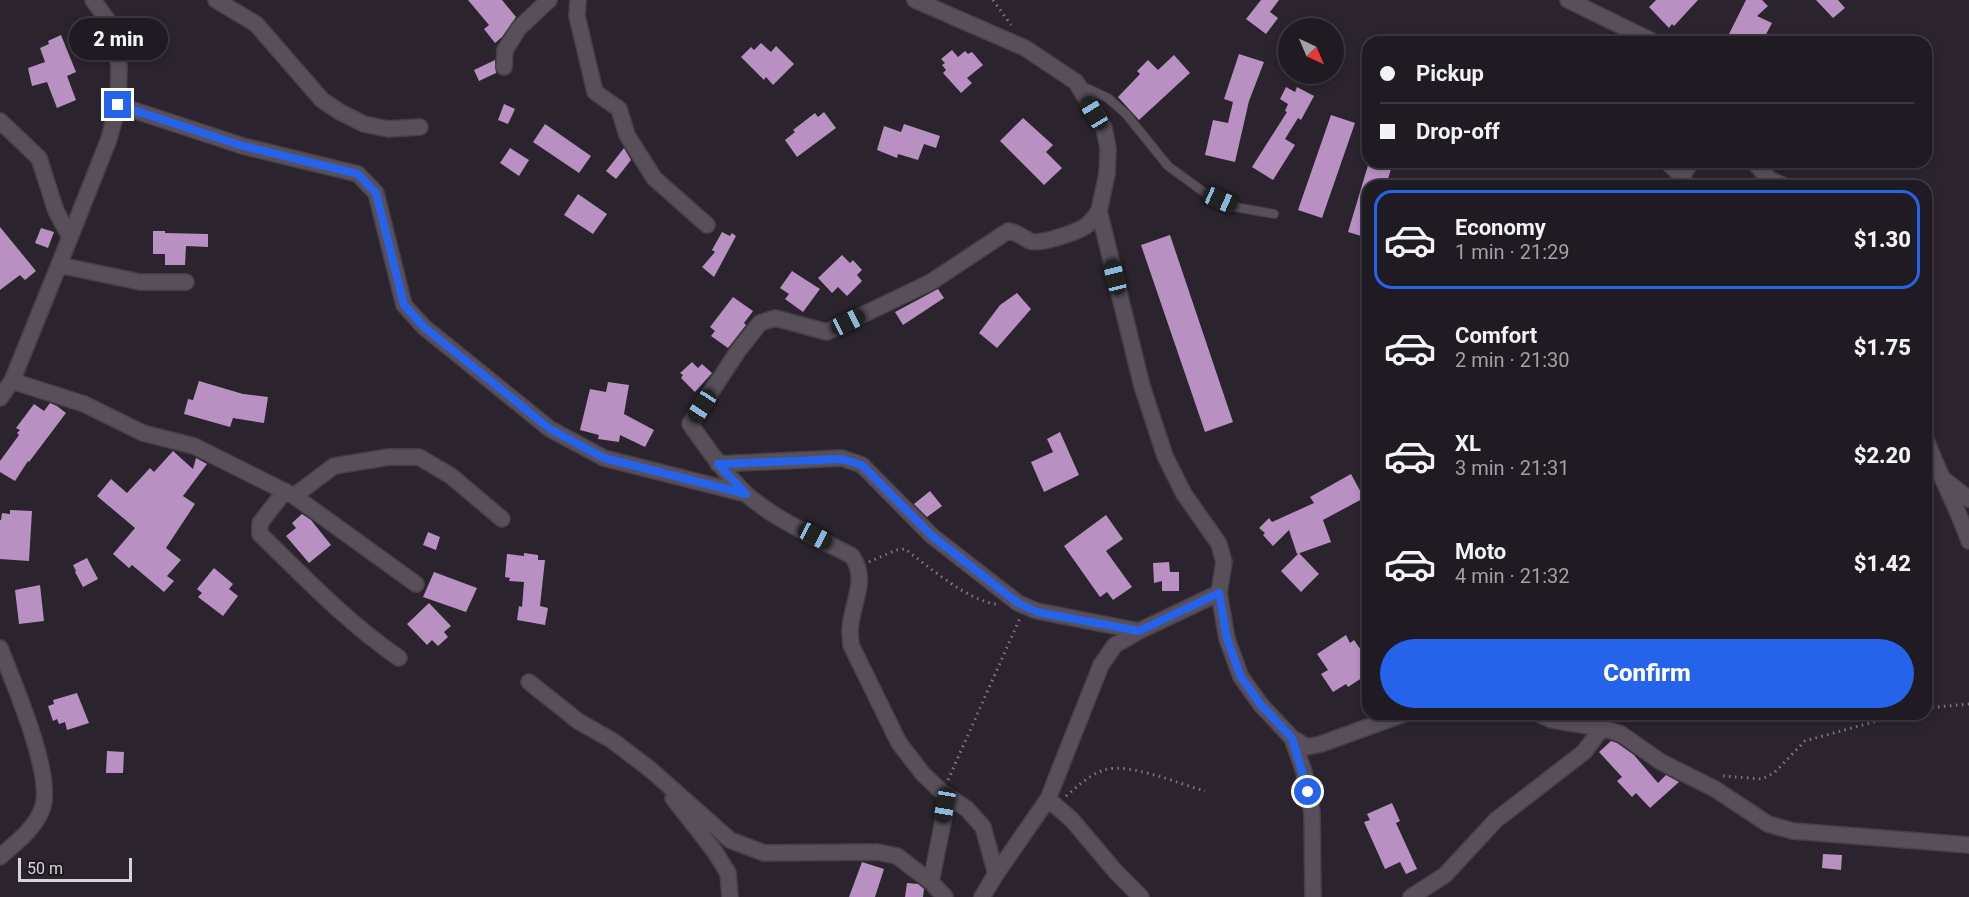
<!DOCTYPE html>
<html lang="en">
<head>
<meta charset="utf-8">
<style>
	:root { --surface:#201a22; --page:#2d272f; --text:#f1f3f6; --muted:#a2a1a5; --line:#3d3840; --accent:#2563eb }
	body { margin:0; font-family:Roboto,sans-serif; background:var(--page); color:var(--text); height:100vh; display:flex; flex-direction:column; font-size:22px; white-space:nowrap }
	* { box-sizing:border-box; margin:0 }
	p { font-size:20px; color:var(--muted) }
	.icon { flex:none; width:33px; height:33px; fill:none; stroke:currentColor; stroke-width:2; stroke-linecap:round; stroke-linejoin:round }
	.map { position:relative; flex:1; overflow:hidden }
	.sheet { position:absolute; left:1362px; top:180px; width:570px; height:540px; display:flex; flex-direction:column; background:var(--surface); border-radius:18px; box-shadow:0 3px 9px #0003,0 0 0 2px var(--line) }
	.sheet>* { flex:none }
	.banner { position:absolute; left:1362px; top:36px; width:570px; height:132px; border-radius:18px; box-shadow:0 3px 9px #0003,0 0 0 2px var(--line); display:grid; align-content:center; height:132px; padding:0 18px; background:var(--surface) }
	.needle { width:39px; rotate:136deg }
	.controls { position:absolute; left:1278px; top:18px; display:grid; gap:12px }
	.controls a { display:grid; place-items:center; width:66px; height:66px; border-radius:50%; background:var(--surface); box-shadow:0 3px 9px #0003,0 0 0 2px var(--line); font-size:30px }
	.scale { position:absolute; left:18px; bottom:15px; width:114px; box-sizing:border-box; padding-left:6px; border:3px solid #d8d3d9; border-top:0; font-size:16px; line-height:21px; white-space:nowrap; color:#d8d3d9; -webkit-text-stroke:4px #221a23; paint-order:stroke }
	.end { position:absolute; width:27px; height:27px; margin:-14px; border:8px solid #2563eb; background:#fff; box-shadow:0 0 0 3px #fff }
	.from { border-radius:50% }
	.bubble { position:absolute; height:42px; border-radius:21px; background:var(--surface); box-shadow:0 3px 9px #0003,0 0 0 2px var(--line); font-size:20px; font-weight:800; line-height:42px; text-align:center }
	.car { position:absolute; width:18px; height:36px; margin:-18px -9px; border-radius:8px; box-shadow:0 0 4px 2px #0007; background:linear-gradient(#222 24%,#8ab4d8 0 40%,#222 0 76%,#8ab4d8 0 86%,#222 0) }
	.banner b { display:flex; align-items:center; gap:21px; height:57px; font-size:22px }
	.banner b+b { border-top:2px solid var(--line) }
	.banner i { width:15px; height:15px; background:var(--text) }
	ul { padding:10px 0 0; list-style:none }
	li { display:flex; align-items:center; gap:18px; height:99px; margin:0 12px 9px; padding:0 6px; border:3px solid transparent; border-radius:18px }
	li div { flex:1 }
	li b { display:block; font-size:22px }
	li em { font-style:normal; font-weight:800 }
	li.current { border-color:var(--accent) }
	li>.icon { width:54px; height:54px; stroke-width:1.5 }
	.primary-button { display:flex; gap:12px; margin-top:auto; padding:12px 18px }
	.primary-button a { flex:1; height:69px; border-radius:36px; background:var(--accent); color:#fff; font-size:24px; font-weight:800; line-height:69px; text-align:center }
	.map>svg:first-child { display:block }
	.building { fill:#b890c1 }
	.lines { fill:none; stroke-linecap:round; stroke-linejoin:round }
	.service-casing { stroke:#474048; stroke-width:10 }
	.minor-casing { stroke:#474048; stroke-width:18 }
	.path { stroke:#7f7880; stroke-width:3; stroke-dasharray:1.5 4.5; stroke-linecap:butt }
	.service { stroke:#584f5a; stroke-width:8 }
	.minor { stroke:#584f5a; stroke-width:15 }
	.route { stroke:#2563eb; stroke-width:8 }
</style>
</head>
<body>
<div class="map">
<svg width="1969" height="897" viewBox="0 0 1969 897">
	<rect width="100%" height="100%" fill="#2b232d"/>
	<!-- building -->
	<path class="building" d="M468,0H502L516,17L502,37L495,43L484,29L489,25Z
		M1261,0H1279L1270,12L1278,18L1266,34L1246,19Z
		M1656,0H1698L1674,26L1672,24L1669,28L1649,7Z
		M1746,0H1762L1768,6L1757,16L1772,23L1762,42H1726L1728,38H1727Z
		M1816,0H1838L1845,8L1833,18Z
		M61,35L76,72L67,76L76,100L57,108L47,82L32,86L28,68L45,62L40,48L49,44L48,41Z
		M761,43L771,52L776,46L794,64L773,85L766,77L764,80L741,57L751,47L754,50Z
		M952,50L958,57L965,51L968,54L972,52L983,65L967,78L972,83L961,93L943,73L946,70L942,65L945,63L941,59Z
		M1239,54L1264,62L1249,101L1235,162L1205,155L1213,120L1228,123L1233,102L1224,99Z
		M1174,55L1190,73L1139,120L1118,97L1140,74L1137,71L1148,60L1158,70Z
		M495,60L496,73L479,81L474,70Z
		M1286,87L1295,92L1297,87L1314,96L1301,120L1298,118L1285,139L1295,145L1273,180L1252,167L1287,112L1285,111L1288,104L1280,99Z
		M504,104L515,109L508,124L498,120Z
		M824,112L836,128L797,157L785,140L795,132L793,130L815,113L818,117Z
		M1331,115L1355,123L1322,218L1298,210Z
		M1023,118L1053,145L1046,152L1062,168L1044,185L1000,141Z
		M545,124L591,156L579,173L533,142Z
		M904,124L940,136L936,148L924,144L918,160L898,154L897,158L877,150L884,126L901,132Z
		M510,148L529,160L519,176L500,163Z
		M624,148L631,160L616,179L606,171Z
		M1369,162H1393L1386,186H1368V238L1348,232Z
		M578,194L607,214L593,234L564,215Z
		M0,227L36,271L25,280L20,275L0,290Z
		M41,228L54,232L48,248L35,243Z
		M153,231H165V233L208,234V247L186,246L185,265H165V254H153Z
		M722,232L730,236L732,233L736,236L714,277L702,267L715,252L712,250Z
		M1170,235L1233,422L1205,432L1141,245Z
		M842,255L850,263L853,260L862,270L857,275L862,281L847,296L838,287L832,293L818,278Z
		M792,271L820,289L803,312L785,299L789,294L780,288Z
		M938,289L944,298L903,325L895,312Z
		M1017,293L1031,309L997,348L979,333L1000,305Z
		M733,297L753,311L744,323L746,325L728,348L711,336L715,331L710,327Z
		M692,362L698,368L702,364L712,373L695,392L681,378L683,375L680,373Z
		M199,381L243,394L268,397L264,423L233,418L230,427L184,414L188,399L193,400Z
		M608,382L629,385L624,414L654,430L645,447L620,435L619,442L598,439L599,435L580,430L590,389L606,392Z
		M50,403L57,406L66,413L29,462L28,461L15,481L0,472V461L19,435L17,433L20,430L16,428L34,404L44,411Z
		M1060,432L1079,475L1044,492L1031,462L1053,452L1047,439Z
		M173,451L193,469L196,458L207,464L183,496L195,504L166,548L181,560L167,576L174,581L164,592L132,565L129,568L113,554L135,528L97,496L111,479L127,493L150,468L154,472Z
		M1351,474L1364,498L1323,520L1331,542L1297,554L1289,530L1273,546L1263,535L1265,533L1259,528L1269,518L1272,522L1314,503L1310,497Z
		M930,491L942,506L927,517L914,504Z
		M10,510L32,511L29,561L0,559V520H1L2,513L10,514Z
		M302,514L311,520L331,545L309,563L286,536L296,528L292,523Z
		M1106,515L1123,539L1106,551L1132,587L1113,600L1107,592L1100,597L1064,546Z
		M428,532L440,537L436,550L423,545Z
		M524,553L538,555V560H545L540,606L548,608L545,625L517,620L519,606L522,607L524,582L509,581L510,578L505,577L507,554L524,556Z
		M1299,553L1319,574L1301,592L1281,571Z
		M87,558L98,579L83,587L75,572L76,571L73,565Z
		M1169,562L1170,572H1179V591H1162V581L1154,583L1153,563Z
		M214,568L233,584L229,589L238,596L223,616L198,597L202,593L197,589Z
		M434,572L477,588L466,612L423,597Z
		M40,585L44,621L19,624L15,590Z
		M429,603L451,626L444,632L448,637L438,646L432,640L427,645L407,624Z
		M1346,635L1350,643L1354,640L1368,660V674L1348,687L1346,684L1333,692L1321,674L1328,670L1317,654Z
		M77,693L89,723L67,730L65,722L59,724L57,719L53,721L48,706L54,704L53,700Z
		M1611,741L1617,743L1634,755L1658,783L1666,775L1679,782L1650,808L1636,793L1632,797L1617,781L1622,777L1599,752Z
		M107,751L124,752L123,773H106Z
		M1392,803L1400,821L1396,823L1417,869L1406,874L1400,862L1385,869L1364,822L1370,820L1367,814Z
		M1823,854L1842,855L1841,870L1822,868Z
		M862,862L884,869L875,897H849Z
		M907,883L918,884L924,889L923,897H905Z"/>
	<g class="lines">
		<defs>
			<path id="service" d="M1082,86L1108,98L1126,114L1168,166L1205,193L1235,207L1274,214"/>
			<path id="minor" d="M216,0L256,24L322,100L340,112L364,124L388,129L420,127
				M578,0L577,16L595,92L619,109L627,135L654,178L707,225
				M915,0L1025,48L1076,82L1104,128L1108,148L1107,174L1099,211L1142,386L1165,456L1184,494L1219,544L1224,562L1219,593L1227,639L1241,677L1261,705L1292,738L1307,747L1321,744L1404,714
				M1568,0L1654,42
				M504,67L505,50L519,28L549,0
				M118,105L243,146L358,174L376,193L404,305L424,327L550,429L604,458L746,494
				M0,121L39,158L56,211L70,237
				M1667,162L1682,176
				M1754,162L1769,179L1784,186
				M1687,186L1682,176L1691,162
				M59,265L140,282H186
				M12,381L84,404L143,433L194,446L294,496L416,584
				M0,398L12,381L59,265L109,139L118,105L119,66L111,25L93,0
				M1926,440C1939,474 1957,506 1969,541
				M718,464L842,458L862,465L932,536L1018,603L1037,611L1139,631
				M1943,479L1969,499
				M285,491L260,523V534C304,577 348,623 399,658
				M294,496L334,466L389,457H419L451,476L502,519
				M0,648C13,681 55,778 42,809C35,829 15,843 0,857
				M529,682L578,721L613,741L651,770L730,840L764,853L877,852L897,856L931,882L945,897
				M1539,714L1552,720L1602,728L1621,734L1661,762L1715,789L1768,824L1793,831L1969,845
				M1292,738L1304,772L1312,812L1313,897
				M673,798L715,852L728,873L730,897
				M1048,799L1072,820L1116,872L1141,897
				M996,874L983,827L967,809L942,792L923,774L899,743L851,645C851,640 850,635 850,631C851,603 869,581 852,556C816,537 775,520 745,493C724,472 707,448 690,424L738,351L760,323L775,318L827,332L931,282L1008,231C1020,233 1021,237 1030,241C1040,245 1077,232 1086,226C1091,222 1095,216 1099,211
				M931,882L948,796
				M982,897L996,874L1048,799L1101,665L1115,645L1139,631L1219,593
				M1411,897L1445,875L1496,820L1584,752L1602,728"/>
		</defs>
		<!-- service casing -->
		<use href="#service" class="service-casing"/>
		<!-- minor casing -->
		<use href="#minor" class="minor-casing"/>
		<!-- path -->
		<path class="path" d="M993,0L1011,25
			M869,562L896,550L905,549C928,566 968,601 996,604
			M1926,708L1969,704
			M1723,776L1762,779L1774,773L1805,741L1902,714
			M948,780L1020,618
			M1066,796C1078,786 1089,775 1104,770C1128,762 1180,784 1205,791"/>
		<!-- service -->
		<use href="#service" class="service"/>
		<!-- minor -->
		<use href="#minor" class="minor"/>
	</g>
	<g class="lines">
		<!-- route -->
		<path class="route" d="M118,105L243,146L358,174L376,193L404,305L424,327L550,429L604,458L746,494L718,464L842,459L862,465L932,536L1018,603L1037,612L1139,631L1219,593L1227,639L1241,677L1261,705L1292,738L1308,792"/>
	</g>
</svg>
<div class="controls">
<a><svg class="needle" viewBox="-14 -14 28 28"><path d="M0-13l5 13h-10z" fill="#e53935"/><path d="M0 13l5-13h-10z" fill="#a2a1a5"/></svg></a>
</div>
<div class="scale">50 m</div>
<i class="end from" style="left:1308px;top:792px"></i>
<i class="end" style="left:118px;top:105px"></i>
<div class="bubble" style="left:69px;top:18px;width:99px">2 min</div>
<i class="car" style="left:1094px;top:113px;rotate:329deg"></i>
<i class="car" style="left:1220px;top:200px;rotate:114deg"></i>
<i class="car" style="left:1115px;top:277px;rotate:346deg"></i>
<i class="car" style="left:848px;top:322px;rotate:64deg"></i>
<i class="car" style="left:702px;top:406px;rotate:213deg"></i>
<i class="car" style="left:815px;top:536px;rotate:118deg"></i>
<i class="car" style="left:945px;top:805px;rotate:190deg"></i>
<div class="banner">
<b><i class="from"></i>Pickup</b>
<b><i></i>Drop-off</b>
</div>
<section class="sheet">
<ul>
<li class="current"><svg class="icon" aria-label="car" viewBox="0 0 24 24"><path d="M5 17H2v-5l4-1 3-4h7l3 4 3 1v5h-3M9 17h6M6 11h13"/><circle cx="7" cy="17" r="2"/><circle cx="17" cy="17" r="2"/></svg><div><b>Economy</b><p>1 min · 21:29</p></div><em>$1.30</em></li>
<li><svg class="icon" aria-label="car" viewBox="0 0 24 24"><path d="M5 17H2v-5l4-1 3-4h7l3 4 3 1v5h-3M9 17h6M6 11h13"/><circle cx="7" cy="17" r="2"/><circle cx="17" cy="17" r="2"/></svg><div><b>Comfort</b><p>2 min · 21:30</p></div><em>$1.75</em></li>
<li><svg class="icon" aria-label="car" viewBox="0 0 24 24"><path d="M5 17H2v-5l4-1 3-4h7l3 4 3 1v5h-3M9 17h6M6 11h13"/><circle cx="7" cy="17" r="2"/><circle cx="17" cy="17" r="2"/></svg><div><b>XL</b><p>3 min · 21:31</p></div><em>$2.20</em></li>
<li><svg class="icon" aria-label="car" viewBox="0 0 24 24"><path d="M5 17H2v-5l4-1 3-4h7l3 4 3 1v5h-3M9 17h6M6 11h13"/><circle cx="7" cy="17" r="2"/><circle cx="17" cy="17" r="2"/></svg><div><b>Moto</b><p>4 min · 21:32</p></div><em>$1.42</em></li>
</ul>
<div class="primary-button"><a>Confirm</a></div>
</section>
</div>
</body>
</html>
